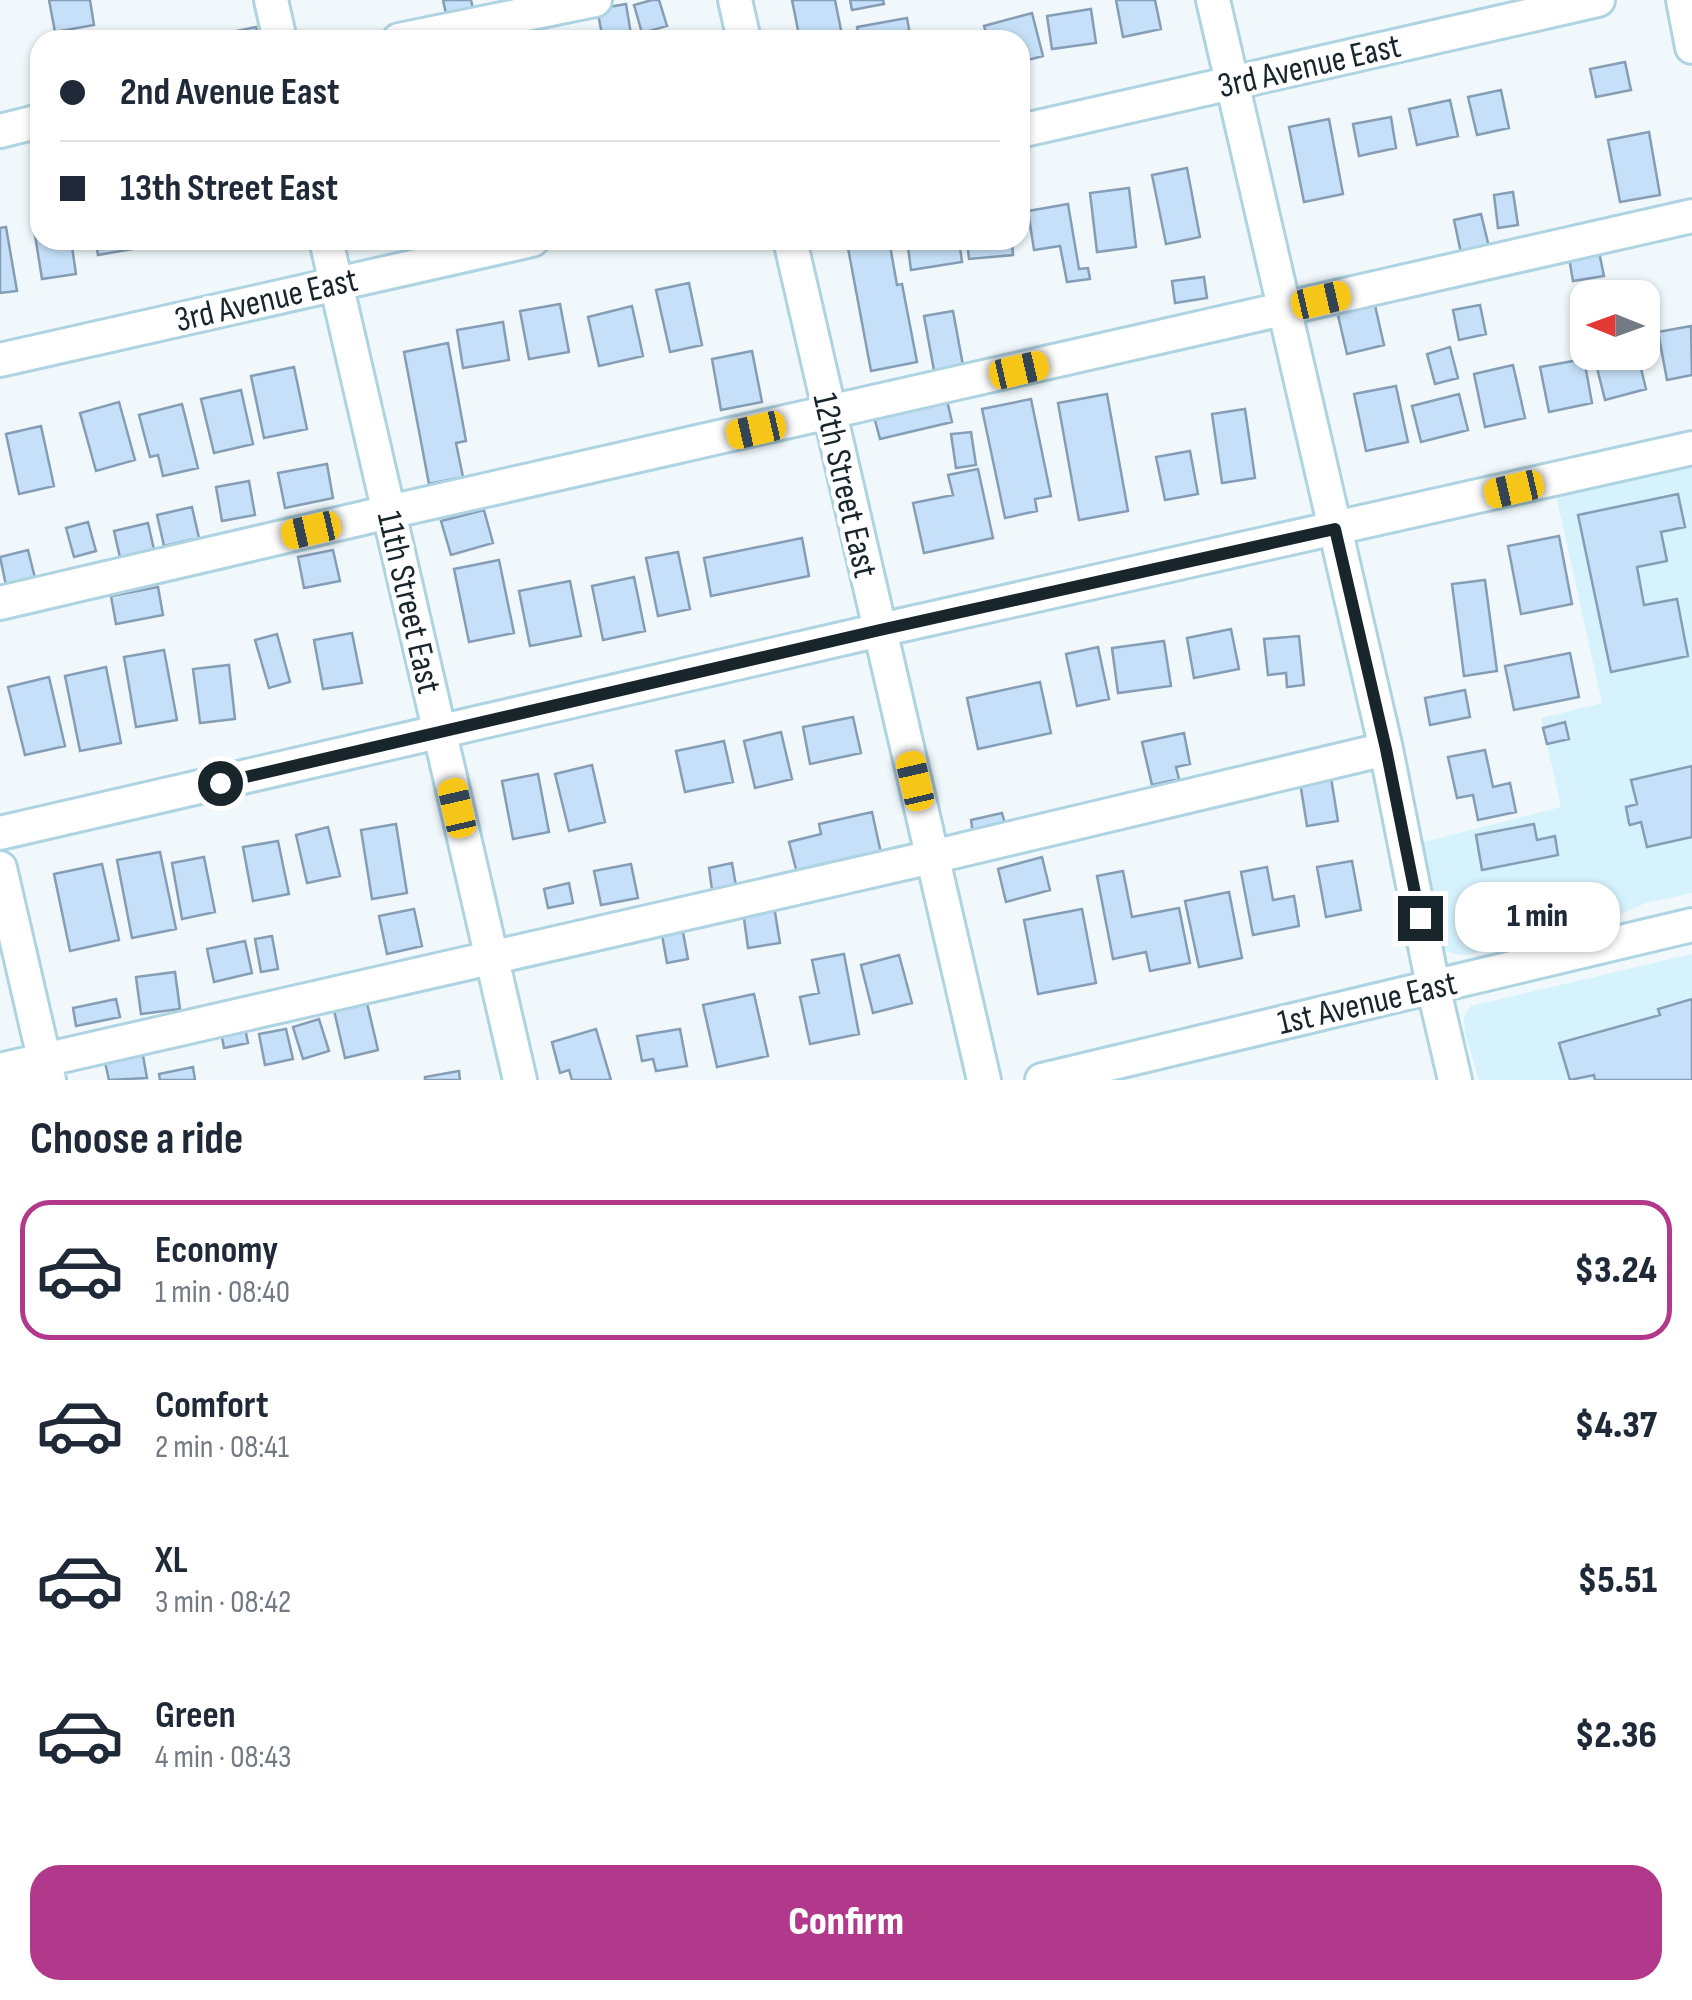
<!DOCTYPE html>
<html lang="en">
<head>
<meta charset="utf-8">
<style>
	:root { --surface:#fff; --page:#f2f2f3; --text:#1f2937; --muted:#747a83; --line:#e0e1e3; --accent:#b2388b }
	body { margin:0; font-family:"Sofia Sans Condensed",sans-serif; background:var(--page); color:var(--text); height:100vh; display:flex; flex-direction:column; font-size:38px; white-space:nowrap }
	* { box-sizing:border-box; margin:0 }
	p { font-size:32px; color:var(--muted) }
	.icon { flex:none; width:55px; height:55px; fill:none; stroke:currentColor; stroke-width:2; stroke-linecap:round; stroke-linejoin:round }
	.map { position:relative; height:1080px; overflow:hidden }
	.side { display:flex; flex-direction:column; background:var(--surface); flex:1 }
	.side>* { flex:none }
	.hud { position:absolute; left:30px; top:30px; width:1000px; height:220px; border-radius:30px; box-shadow:0 2px 8px #0004; display:grid; align-content:center; height:220px; padding:0 30px; background:var(--surface) }
	.needle { width:65px; rotate:271deg }
	.buttons { position:absolute; left:1570px; top:280px; display:grid; gap:20px }
	.buttons a { display:grid; place-items:center; width:90px; height:90px; border-radius:20px; background:var(--surface); box-shadow:0 2px 8px #0004; font-size:50px }
	.end { position:absolute; width:45px; height:45px; margin:-22px; border:12px solid #18262c; background:#fff; box-shadow:0 0 0 5px #fff }
	.from { border-radius:50% }
	.bubble { position:absolute; height:70px; border-radius:30px; background:var(--surface); box-shadow:0 2px 8px #0004; font-size:32px; font-weight:800; line-height:70px; text-align:center }
	.car { position:absolute; width:30px; height:60px; margin:-30px -15px; border-radius:12px; box-shadow:0 0 8px 2px #0007; background:linear-gradient(#f5c518 24%,#345 0 40%,#f5c518 0 76%,#345 0 86%,#f5c518 0) }
	.hud b { display:flex; align-items:center; gap:35px; height:95px; font-size:38px }
	.hud b+b { border-top:2px solid var(--line) }
	.hud i { width:25px; height:25px; background:var(--text) }
	ul { padding:0; list-style:none }
	li { display:flex; align-items:center; gap:30px; height:140px; margin:0 20px 15px; padding:0 10px; border:5px solid transparent; border-radius:30px }
	li div { flex:1 }
	li b { display:block; font-size:38px }
	li em { font-style:normal; font-weight:800 }
	li.on { border-color:var(--accent) }
	li>.icon { width:90px; height:90px; stroke-width:1.5 }
	h2 { padding:0 30px; font-size:45px; line-height:120px }
	.primary-button { display:flex; gap:20px; margin-top:auto; padding:20px 30px }
	.primary-button a { flex:1; height:115px; border-radius:30px; background:var(--accent); color:#fff; font-size:40px; font-weight:800; line-height:115px; text-align:center }
	.map>svg:first-child { display:block }
	.built { fill:#d6f2fd }
	.building { fill:#c5e0f8; stroke:#859db5; stroke-width:2.5 }
	.lines { fill:none; stroke-linecap:round; stroke-linejoin:round }
	.minor-casing { stroke:#aed4e2; stroke-width:38 }
	.minor { stroke:#fff; stroke-width:32 }
	.route { stroke:#18262c; stroke-width:12 }
	.labels { text-anchor:middle; stroke-width:9; stroke-linejoin:round; paint-order:stroke }
	.street-label { font-size:35px; fill:#18262c; stroke:#fff }
</style>
</head>
<body>
<div class="map">
<svg width="1692" height="1080" viewBox="0 0 1692 1080">
	<rect width="100%" height="100%" fill="#f0f8fb"/>
	<!-- built -->
	<path class="built" d="M1692,464V893L1646,903L1611,918L1467,955H1460L1446,951L1441,946L1416,844L1561,807L1541,718L1602,703L1556,495Z
		M1692,954V1080H1479L1465,1033L1464,1017L1471,1006Z"/>
	<!-- building -->
	<path class="building" d="M49,0H90L94,25L55,32Z
		M443,0H471L473,9L446,14Z
		M652,0H659L667,26L642,33L634,5Z
		M792,0H835L843,40H800Z
		M850,0H883L884,4L852,10Z
		M1116,0H1155L1161,29L1123,37Z
		M626,4L631,34L603,39L597,9Z
		M1091,9L1096,43L1052,49L1047,16Z
		M1032,13L1043,56L1020,62V40H988L984,26Z
		M907,18L911,40H860L857,27Z
		M256,27L259,40H223L222,34Z
		M1625,62L1631,90L1596,97L1590,69Z
		M1501,90L1509,128L1477,135L1468,97Z
		M1450,100L1458,136L1417,145L1409,109Z
		M1391,117L1396,148L1359,156L1353,124Z
		M1329,119L1343,194L1304,202L1289,127Z
		M1649,132L1660,195L1620,202L1608,140Z
		M1187,168L1200,237L1166,244L1152,175Z
		M1129,188L1136,247L1097,252L1090,193Z
		M1513,192L1518,225L1498,228L1494,195Z
		M1068,204L1079,269L1088,268L1090,279L1067,282L1060,246L1034,250L1028,211Z
		M1481,214L1489,247L1461,253L1454,220Z
		M40,215V240H71L76,274L42,279L32,216Z
		M6,227L17,291L0,293V228Z
		M95,240H143L144,247L98,255Z
		M889,240L897,285L902,284L917,362L871,371L848,248Z
		M907,240H959L962,262L911,270Z
		M967,240H1012L1013,255L969,259Z
		M1598,247L1604,276L1573,281L1568,252Z
		M1204,277L1207,298L1175,303L1172,281Z
		M689,283L702,345L670,352L656,290Z
		M1374,301L1384,345L1347,354L1337,311Z
		M560,304L569,352L529,359L520,311Z
		M1480,305L1486,334L1459,340L1453,310Z
		M632,306L643,356L599,366L588,317Z
		M953,311L964,371L935,376L924,316Z
		M503,322L509,360L463,368L457,330Z
		M1691,326L1692,375L1667,380L1658,332Z
		M448,343L466,441L456,443L463,477L429,484L404,352Z
		M1450,347L1458,378L1435,384L1427,354Z
		M752,351L762,402L721,410L712,359Z
		M1593,352H1637L1646,389L1605,400Z
		M1584,359L1592,403L1549,412L1540,367Z
		M1513,365L1525,418L1485,427L1474,374Z
		M294,367L307,429L264,438L251,376Z
		M1396,386L1408,442L1366,451L1354,394Z
		M241,390L253,444L214,453L201,399Z
		M1107,394L1128,511L1079,520L1058,403Z
		M1459,394L1468,430L1421,442L1412,406Z
		M946,396L952,422L880,439L873,413Z
		M1031,399L1051,496L1035,499L1037,511L1005,518L982,409Z
		M119,402L135,460L96,471L80,413Z
		M182,404L198,468L163,476L158,455L150,457L139,415Z
		M1245,409L1255,478L1222,483L1212,414Z
		M41,426L54,486L19,494L6,434Z
		M971,432L976,465L956,468L951,434Z
		M1190,451L1198,494L1165,500L1156,457Z
		M327,464L333,498L285,508L278,473Z
		M978,469L993,538L924,553L913,503L953,495L948,475Z
		M249,481L255,515L222,521L216,487Z
		M1678,494L1685,527L1661,532L1667,561L1637,567L1644,605L1677,599L1688,656L1611,672L1578,515Z
		M192,507L199,538L164,546L157,515Z
		M484,510L493,543L451,555L441,521Z
		M88,522L96,551L74,557L66,528Z
		M148,523L155,554L121,562L114,531Z
		M1559,536L1572,604L1521,614L1508,546Z
		M802,538L809,576L711,596L704,558Z
		M28,550L36,582L7,590L0,557Z
		M333,550L340,581L304,588L298,557Z
		M678,552L690,609L658,616L646,558Z
		M499,560L514,633L469,642L454,569Z
		M634,577L645,631L603,640L592,586Z
		M1485,580L1497,671L1464,676L1452,584Z
		M570,581L581,636L530,646L519,591Z
		M158,587L163,615L116,624L111,596Z
		M1231,629L1239,669L1194,678L1187,638Z
		M352,633L362,683L323,689L314,640Z
		M277,634L290,682L269,688L255,640Z
		M1299,636L1304,685L1287,687L1286,673L1268,675L1264,639Z
		M1164,641L1171,686L1118,693L1112,648Z
		M1098,647L1109,699L1077,706L1066,654Z
		M164,650L177,720L136,727L124,657Z
		M1570,653L1579,697L1514,710L1505,666Z
		M229,665L235,719L200,723L193,669Z
		M106,667L121,743L80,751L65,676Z
		M49,677L65,746L25,755L8,687Z
		M1040,682L1051,733L978,749L967,698Z
		M1465,690L1470,717L1430,725L1425,698Z
		M853,717L861,753L810,764L803,727Z
		M1565,722L1569,739L1547,744L1543,728Z
		M781,732L792,779L755,788L744,741Z
		M1184,733L1190,764L1176,767L1179,779L1152,785L1142,742Z
		M724,741L733,782L685,792L676,751Z
		M1485,750L1493,787L1510,783L1516,812L1478,820L1473,795L1457,798L1448,757Z
		M592,765L605,822L569,831L555,774Z
		M1692,766V837L1647,847L1641,822L1630,825L1629,823L1626,807L1637,804L1631,780Z
		M1330,771L1338,821L1307,826L1299,776Z
		M538,774L549,832L513,839L502,781Z
		M872,812L881,853L797,873L789,842L821,834L819,824Z
		M1002,813L1006,827L973,834L971,820Z
		M396,824L407,893L372,899L361,830Z
		M1534,824L1537,840L1555,836L1558,855L1482,870L1476,835Z
		M328,827L340,876L307,883L296,835Z
		M278,841L289,894L253,901L243,847Z
		M160,852L176,929L132,938L117,860Z
		M204,857L215,912L182,919L172,863Z
		M1042,857L1050,890L1006,902L998,869Z
		M1352,861L1361,910L1326,917L1317,867Z
		M732,863L736,886L712,890L709,868Z
		M102,864L119,940L70,951L54,874Z
		M631,864L638,898L601,905L594,871Z
		M1267,867L1273,900L1294,896L1299,926L1253,935L1241,872Z
		M1123,871L1132,917L1179,908L1190,963L1150,971L1146,952L1113,959L1097,876Z
		M569,883L573,903L548,908L544,889Z
		M1229,892L1242,958L1199,967L1185,901Z
		M774,906L780,943L748,948L743,911Z
		M414,909L422,946L387,954L379,916Z
		M1082,909L1096,983L1038,994L1024,920Z
		M683,932L688,959L667,963L662,935Z
		M272,936L278,969L261,972L255,939Z
		M245,941L252,973L214,982L207,949Z
		M844,954L859,1034L810,1044L800,997L819,993L812,960Z
		M899,955L912,1003L873,1013L861,965Z
		M175,972L180,1009L141,1014L136,977Z
		M754,994L768,1056L717,1067L703,1005Z
		M116,999L120,1017L76,1026L73,1008Z
		M366,999L378,1050L345,1058L333,1006Z
		M1692,999V1080H1595L1594,1075L1570,1080L1559,1043L1660,1015L1658,1009Z
		M319,1019L329,1051L303,1059L293,1027Z
		M244,1023L248,1043L224,1048L220,1027Z
		M286,1029L293,1059L265,1065L259,1034Z
		M596,1029L611,1080H572L569,1070L560,1073L552,1042Z
		M680,1029L687,1066L656,1071L653,1059L642,1061L637,1036Z
		M142,1050L147,1078L109,1080L104,1058Z
		M193,1067L195,1080H160L159,1074Z
		M459,1071L460,1080H425V1077Z"/>
	<g class="lines">
		<defs>
			<path id="minor" d="M271,0L280,40
				M735,0L744,40
				M1213,0L1386,749L1433,986L1455,1080
				M1683,0L1692,47
				M399,40L595,0
				M0,131L40,121
				M1020,131L1598,0
				M326,240L520,1080
				M790,240L984,1080
				M0,360L532,240
				M0,603L389,512L1692,216
				M0,833L880,630L1692,448
				M0,868L49,1080
				M0,1070L932,857L1386,749
				M1042,1080L1692,925"/>
		</defs>
		<!-- minor casing -->
		<use href="#minor" class="minor-casing"/>
		<!-- minor -->
		<use href="#minor" class="minor"/>
	</g>
	<g class="lines">
		<!-- route -->
		<path class="route" d="M220,783L880,630L1335,529L1386,749L1420,918"/>
	</g>
	<g class="labels">
		<!-- street labels -->
		<g class="street-label">
			<text transform="translate(1309 65) rotate(-13)" y="12">3rd Avenue East</text>
			<text transform="translate(266 299) rotate(-13)" y="12">3rd Avenue East</text>
			<text transform="translate(846 485) rotate(77)" y="12">12th Street East</text>
			<text transform="translate(410 602) rotate(77)" y="12">11th Street East</text>
			<text transform="translate(1367 1002) rotate(-13)" y="12">1st Avenue East</text>
		</g>
	</g>
</svg>
<div class="buttons">
<a><svg class="needle" viewBox="-14 -14 28 28"><path d="M0-13l5 13h-10z" fill="#e53935"/><path d="M0 13l5-13h-10z" fill="#747a83"/></svg></a>
</div>
<i class="end from" style="left:220px;top:783px"></i>
<i class="end" style="left:1420px;top:918px"></i>
<div class="bubble" style="left:1455px;top:882px;width:165px">1 min</div>
<i class="car" style="left:1321px;top:300px;rotate:77deg"></i>
<i class="car" style="left:1019px;top:370px;rotate:77deg"></i>
<i class="car" style="left:756px;top:430px;rotate:257deg"></i>
<i class="car" style="left:1514px;top:489px;rotate:257deg"></i>
<i class="car" style="left:311px;top:530px;rotate:257deg"></i>
<i class="car" style="left:915px;top:781px;rotate:347deg"></i>
<i class="car" style="left:457px;top:808px;rotate:347deg"></i>
<div class="hud">
<b><i class="from"></i>2nd Avenue East</b>
<b><i></i>13th Street East</b>
</div>
</div>
<section class="side">
<h2>Choose a ride</h2>
<ul>
<li class="on"><svg class="icon" aria-label="car" viewBox="0 0 24 24"><path d="M5 17H2v-5l4-1 3-4h7l3 4 3 1v5h-3M9 17h6M6 11h13"/><circle cx="7" cy="17" r="2"/><circle cx="17" cy="17" r="2"/></svg><div><b>Economy</b><p>1 min · 08:40</p></div><em>$3.24</em></li>
<li><svg class="icon" aria-label="car" viewBox="0 0 24 24"><path d="M5 17H2v-5l4-1 3-4h7l3 4 3 1v5h-3M9 17h6M6 11h13"/><circle cx="7" cy="17" r="2"/><circle cx="17" cy="17" r="2"/></svg><div><b>Comfort</b><p>2 min · 08:41</p></div><em>$4.37</em></li>
<li><svg class="icon" aria-label="car" viewBox="0 0 24 24"><path d="M5 17H2v-5l4-1 3-4h7l3 4 3 1v5h-3M9 17h6M6 11h13"/><circle cx="7" cy="17" r="2"/><circle cx="17" cy="17" r="2"/></svg><div><b>XL</b><p>3 min · 08:42</p></div><em>$5.51</em></li>
<li><svg class="icon" aria-label="car" viewBox="0 0 24 24"><path d="M5 17H2v-5l4-1 3-4h7l3 4 3 1v5h-3M9 17h6M6 11h13"/><circle cx="7" cy="17" r="2"/><circle cx="17" cy="17" r="2"/></svg><div><b>Green</b><p>4 min · 08:43</p></div><em>$2.36</em></li>
</ul>
<div class="primary-button"><a>Confirm</a></div>
</section>
</body>
</html>
